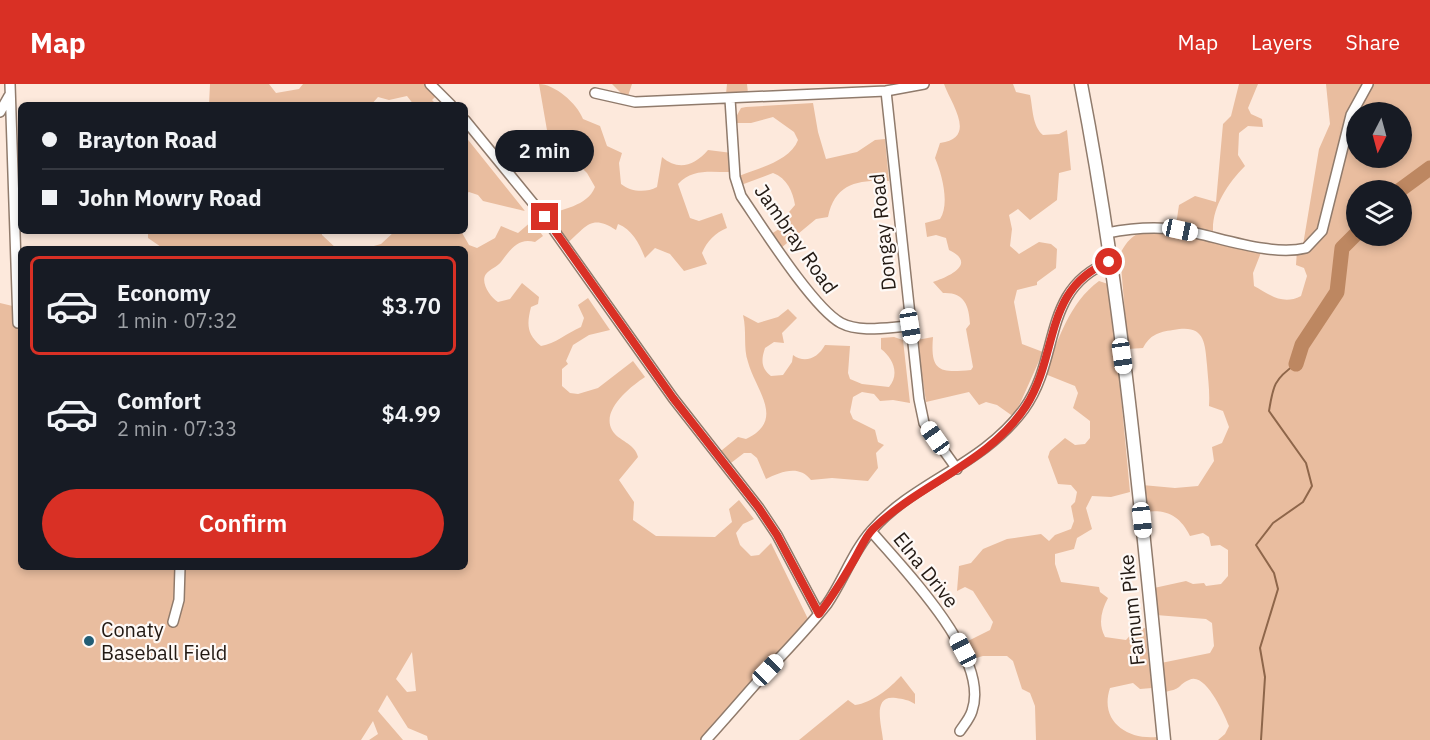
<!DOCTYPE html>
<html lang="en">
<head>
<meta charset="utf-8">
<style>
	:root { --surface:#171b24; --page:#242831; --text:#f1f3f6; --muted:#9ea1a6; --line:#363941; --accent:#d93025 }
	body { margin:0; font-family:"IBM Plex Sans",sans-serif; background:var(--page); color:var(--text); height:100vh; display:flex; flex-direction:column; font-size:22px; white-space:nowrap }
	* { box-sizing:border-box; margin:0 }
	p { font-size:20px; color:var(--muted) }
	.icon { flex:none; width:33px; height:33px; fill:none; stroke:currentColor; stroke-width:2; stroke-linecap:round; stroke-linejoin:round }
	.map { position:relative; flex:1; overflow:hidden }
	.side { position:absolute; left:18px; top:162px; width:450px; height:324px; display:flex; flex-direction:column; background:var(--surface); border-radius:9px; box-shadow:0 3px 9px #0003 }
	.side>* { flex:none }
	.banner { position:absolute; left:18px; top:18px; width:450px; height:132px; border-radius:9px; box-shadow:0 3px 9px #0003; display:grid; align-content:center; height:132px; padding:0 24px; background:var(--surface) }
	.needle { width:39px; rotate:186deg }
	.buttons { position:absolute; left:1346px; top:18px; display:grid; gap:12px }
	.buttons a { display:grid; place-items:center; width:66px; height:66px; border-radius:50%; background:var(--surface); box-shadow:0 3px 9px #0003; font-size:30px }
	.end { position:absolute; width:27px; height:27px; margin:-14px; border:8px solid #d93025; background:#fff; box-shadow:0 0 0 3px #fff }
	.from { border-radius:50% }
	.bubble { position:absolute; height:42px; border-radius:21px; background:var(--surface); box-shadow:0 3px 9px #0003; font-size:20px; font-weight:600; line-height:42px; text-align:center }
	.car { position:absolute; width:18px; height:36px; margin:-18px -9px; border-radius:8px; box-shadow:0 0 4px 2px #0007; background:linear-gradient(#fff 24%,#345 0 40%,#fff 0 76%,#345 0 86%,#fff 0) }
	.banner b { display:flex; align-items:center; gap:21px; height:57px; font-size:22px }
	.banner b+b { border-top:2px solid var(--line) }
	.banner i { width:15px; height:15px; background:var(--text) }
	ul { padding:10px 0 0; list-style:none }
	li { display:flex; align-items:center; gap:18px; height:99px; margin:0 12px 9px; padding:0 12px; border:3px solid transparent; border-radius:9px }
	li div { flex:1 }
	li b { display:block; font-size:22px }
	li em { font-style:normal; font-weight:600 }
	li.current { border-color:var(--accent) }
	li>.icon { width:54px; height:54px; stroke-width:1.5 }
	.primary-button { display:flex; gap:12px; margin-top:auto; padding:12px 24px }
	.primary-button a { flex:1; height:69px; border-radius:36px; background:var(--accent); color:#fff; font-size:24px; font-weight:600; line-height:69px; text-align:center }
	header { display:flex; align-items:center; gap:36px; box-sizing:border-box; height:84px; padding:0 30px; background:var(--accent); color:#fff }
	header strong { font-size:28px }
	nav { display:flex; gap:33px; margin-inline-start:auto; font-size:21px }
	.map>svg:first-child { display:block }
	.green { fill:#e9bd9f; fill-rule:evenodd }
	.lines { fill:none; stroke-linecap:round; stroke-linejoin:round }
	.stream { stroke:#8e664a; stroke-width:2 }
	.river { stroke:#bd8761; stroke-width:15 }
	.minor-casing { stroke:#907b6c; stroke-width:12 }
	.major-casing { stroke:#907b6c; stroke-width:15 }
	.minor { stroke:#fff; stroke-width:9 }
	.major { stroke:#fff; stroke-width:12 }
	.route { stroke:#d93025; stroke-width:8 }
	.poi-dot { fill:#225d75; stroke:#fef9f6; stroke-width:2 }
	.labels { text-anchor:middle; stroke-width:4.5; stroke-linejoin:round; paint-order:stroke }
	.street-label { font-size:20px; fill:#221913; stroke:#fef9f6 }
	.poi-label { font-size:20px; fill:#221913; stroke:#fef9f6; text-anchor:start }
</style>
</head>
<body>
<header>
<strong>Map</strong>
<nav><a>Map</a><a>Layers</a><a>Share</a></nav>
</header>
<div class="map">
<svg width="1430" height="656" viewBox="0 0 1430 656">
	<rect width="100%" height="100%" fill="#fde9dc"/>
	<!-- green -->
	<path class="green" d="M210,0H269L276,9L299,5L303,0H429L438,10L432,16L437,21H414L407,12L389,16L378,13L371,21H209Z
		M539,0C554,0 577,19 583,35L600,42L607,62L622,69L619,79L621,100C631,108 646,109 657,103L662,73C678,87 694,82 708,66L732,69L734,88C715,89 693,83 678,100L690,134L699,137L722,129L727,144C715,149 707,157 702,169L707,180L684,187L670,170L655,164L645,174C640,161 632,145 618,140L616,146C590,129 586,144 565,161L544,133C562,124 587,123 595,103L587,89L574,76L561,79L548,52Z
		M612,0H632L627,15Z
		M727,0H747L748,9L726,10Z
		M944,0H1013L1016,8L1030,11C1033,24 1032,42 1043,51L1059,50L1067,46L1071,86L1059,89L1057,116L1030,136L1018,125L1009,131L1012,145L1010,162L1019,170L1039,158L1051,160L1057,165L1056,184L1037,198V201L1017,206L1014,218L1022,260L1043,268L1014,333L997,321L986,318L979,321L969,308L926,318L917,256L933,253C930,288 940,289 971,286L973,283L966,245L970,240C969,221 964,208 943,209L933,198C948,193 978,180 949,166L946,154L936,151L927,153L925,139L940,135C950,120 942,90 935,74L940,59C978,54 951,20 944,0Z
		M1239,0H1258L1248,24L1251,30L1262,35L1263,43L1248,42L1239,49L1238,71L1245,82C1228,99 1212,123 1213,147L1176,141L1179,121L1195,112L1216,118L1223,40L1231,32Z
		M1326,0H1430V656H1218L1225,650L1229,642C1224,630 1205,587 1189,596C1176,602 1183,605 1164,608L1161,579L1210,569L1214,562L1212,539L1206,535L1156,531L1154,504L1186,497L1193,500L1204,499L1206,502L1221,500L1228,492V466L1220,461L1211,462L1209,453L1203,449L1190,452C1180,432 1167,425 1145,428L1142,401L1175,404L1198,402L1214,377L1212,363L1222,359L1229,343L1223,327L1209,322C1210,308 1208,295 1207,281C1205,255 1203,240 1173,246C1158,248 1150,251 1143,264L1128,265L1120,170C1123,164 1128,156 1134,152C1157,138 1235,161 1262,166L1253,189L1254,202C1269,210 1282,222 1301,212L1307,192L1304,184L1296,181L1297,166L1303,161L1319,65L1330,40ZM1356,28H1401V74H1356ZM1356,106H1401V152H1356Z
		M813,19L818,48L826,75L857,68L875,56L885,55L889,97C858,96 835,99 828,133L816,135L781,164L771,150L787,140L789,128L795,121C793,108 787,94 773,89L741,101L739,92C759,84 790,77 798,56L794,48L773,33L751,39H736V33L741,24L746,23Z
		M465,52L525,127L483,117L478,111L469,108L465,110Z
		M532,137L543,152L535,158C518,153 510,166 501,178C497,183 490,185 486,190C480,198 490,213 498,218L510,215L522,199L539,213L538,220L531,223C527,239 526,250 541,262C555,260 567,249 581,243L584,234L578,221L588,214L610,246L589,251L573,261L566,277L568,280L562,285V302L570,309L578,310L598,304L633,277L645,293C630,303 601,326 612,346C618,357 635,359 638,373L619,396L634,418L633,436L656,452L715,453L732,438L729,425L739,416L754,435L743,440L736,449L740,461L751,472L759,471L771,459L808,535L701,656H428L427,652L408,644L387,611L378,627L403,656H369L378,650L373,637L361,656H0V219L21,224V483H465V165H363L381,160L395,147H461L469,161L477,164L495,154L501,142L518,149ZM412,568L416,607L407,608L396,595Z
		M148,147H322V151L337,165H164L148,154Z
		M1099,197L1108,200L1111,206L1130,408L1111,413L1092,412L1086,424L1092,445L1077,454L1074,465L1055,470V480L1061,498L1099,503L1100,508L1108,514C1101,527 1098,540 1105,553L1126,556L1135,546L1145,544L1152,604L1140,605L1133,599L1110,604C1099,637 1127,656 1157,653V656H1036L1035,622L1030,609L1022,605L1013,577L1007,572H983L969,576L960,561L990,546L993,538L973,507L965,503L957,507L959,482L971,479L983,465L1007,455L1041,450L1049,457L1055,451L1071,445L1074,437L1071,422L1075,418L1077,408L1071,401L1058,400L1048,373L1050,367L1065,354L1075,361L1085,360L1090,354V337L1073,324L1078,309L1075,302L1045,290C1058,256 1069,219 1099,197Z
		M788,225L797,234L782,249L784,259L774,258L765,264C761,276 761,284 771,292L783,291L792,278L793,271C805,280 818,274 825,261L850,262L848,289L850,295L862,300L889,303C900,290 893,274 881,265V254L894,253L903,256L910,319L893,316L880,317L874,310L862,308L853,313L850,328L853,335L875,346L878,358L884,361L876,369L878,384L868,397L832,394L811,396C799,380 780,388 766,395L757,374L751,369H744L727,382L716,371L738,353L746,355C786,336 756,307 748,278C743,264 747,247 743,231L758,239L778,233Z
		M901,592L915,610V620C909,616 903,615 896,614C871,610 882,642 883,656H799L848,616L855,621C872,619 890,604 901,592Z"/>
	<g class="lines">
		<!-- stream -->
		<path class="stream" d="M1261,656L1265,593L1260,564L1278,505L1274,489L1256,461L1273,439L1303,418L1312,402L1306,379L1269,327C1273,302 1274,295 1296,280"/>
		<!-- river -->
		<path class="river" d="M1400,106L1430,84
			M1296,280L1302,261L1337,208L1342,164L1356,150"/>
		<defs>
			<path id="minor" d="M10,0L18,239
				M430,0L451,21
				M886,7L919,315L924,339L957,385
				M595,9L635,18L886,7L924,0
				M730,15L735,93L741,112C761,141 813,224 841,239C860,249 889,243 910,242
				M0,28L9,12
				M465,36L546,135L673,314L759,424L777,451L819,530
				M1107,149C1132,144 1155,142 1181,146C1217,152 1270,173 1306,164L1322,147L1351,31L1368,0
				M871,447C904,486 991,573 972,627C970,634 964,641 960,647
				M173,538L179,516L180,483
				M706,656C727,633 748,608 769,585C789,564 809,543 827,520C843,497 853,467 872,446C915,397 982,382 1024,325C1061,274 1041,205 1109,178"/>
			<path id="major" d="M1081,0C1123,216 1142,437 1164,656"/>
		</defs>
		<!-- minor casing -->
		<use href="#minor" class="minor-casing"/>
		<!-- major casing -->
		<use href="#major" class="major-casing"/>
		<!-- minor -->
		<use href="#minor" class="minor"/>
		<!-- major -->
		<use href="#major" class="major"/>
	</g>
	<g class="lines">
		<!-- route -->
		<path class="route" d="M545,133L673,314L759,424L777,451L819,530C832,513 843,495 854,476C860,466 865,453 873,445C920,399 989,379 1026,322C1059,271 1043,204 1109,178"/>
	</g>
	<!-- markers -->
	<circle class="poi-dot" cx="89" cy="557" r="6"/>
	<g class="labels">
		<!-- street labels -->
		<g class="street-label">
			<text transform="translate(883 148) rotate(-96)" y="7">Dongay Road</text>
			<text transform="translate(796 155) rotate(55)" y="7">Jambray Road</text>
			<text transform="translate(926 486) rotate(51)" y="7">Elna Drive</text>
			<text transform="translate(1132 526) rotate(-96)" y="7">Farnum Pike</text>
		</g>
		<!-- poi labels -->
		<g class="poi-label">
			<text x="101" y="553">Conaty<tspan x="101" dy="23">Baseball Field</tspan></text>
		</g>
	</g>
</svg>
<div class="buttons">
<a><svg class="needle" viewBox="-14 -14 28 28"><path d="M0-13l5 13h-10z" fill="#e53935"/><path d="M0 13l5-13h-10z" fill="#9ea1a6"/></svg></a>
<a><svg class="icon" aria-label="layers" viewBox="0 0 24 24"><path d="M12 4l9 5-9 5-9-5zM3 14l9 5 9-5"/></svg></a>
</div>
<i class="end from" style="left:1109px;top:178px"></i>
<i class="end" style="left:545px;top:133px"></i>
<div class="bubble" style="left:495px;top:46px;width:99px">2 min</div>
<i class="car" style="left:1180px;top:146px;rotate:102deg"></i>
<i class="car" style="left:910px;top:242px;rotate:171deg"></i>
<i class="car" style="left:1122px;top:272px;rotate:172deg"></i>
<i class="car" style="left:935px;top:354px;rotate:325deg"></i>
<i class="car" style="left:1142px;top:436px;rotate:174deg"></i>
<i class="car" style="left:963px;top:566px;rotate:332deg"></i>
<i class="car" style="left:768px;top:586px;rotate:44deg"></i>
<div class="banner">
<b><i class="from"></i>Brayton Road</b>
<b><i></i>John Mowry Road</b>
</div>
<section class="side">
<ul>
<li class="current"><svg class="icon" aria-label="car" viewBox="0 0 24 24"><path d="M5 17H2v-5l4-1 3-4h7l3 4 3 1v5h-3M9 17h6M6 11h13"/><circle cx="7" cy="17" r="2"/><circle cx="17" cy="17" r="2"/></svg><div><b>Economy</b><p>1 min · 07:32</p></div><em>$3.70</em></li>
<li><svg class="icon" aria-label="car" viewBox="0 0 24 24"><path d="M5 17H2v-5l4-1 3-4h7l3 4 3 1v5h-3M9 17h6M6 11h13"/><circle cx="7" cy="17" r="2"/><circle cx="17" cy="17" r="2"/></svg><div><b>Comfort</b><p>2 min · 07:33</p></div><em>$4.99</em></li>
</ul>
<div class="primary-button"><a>Confirm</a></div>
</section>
</div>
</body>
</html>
